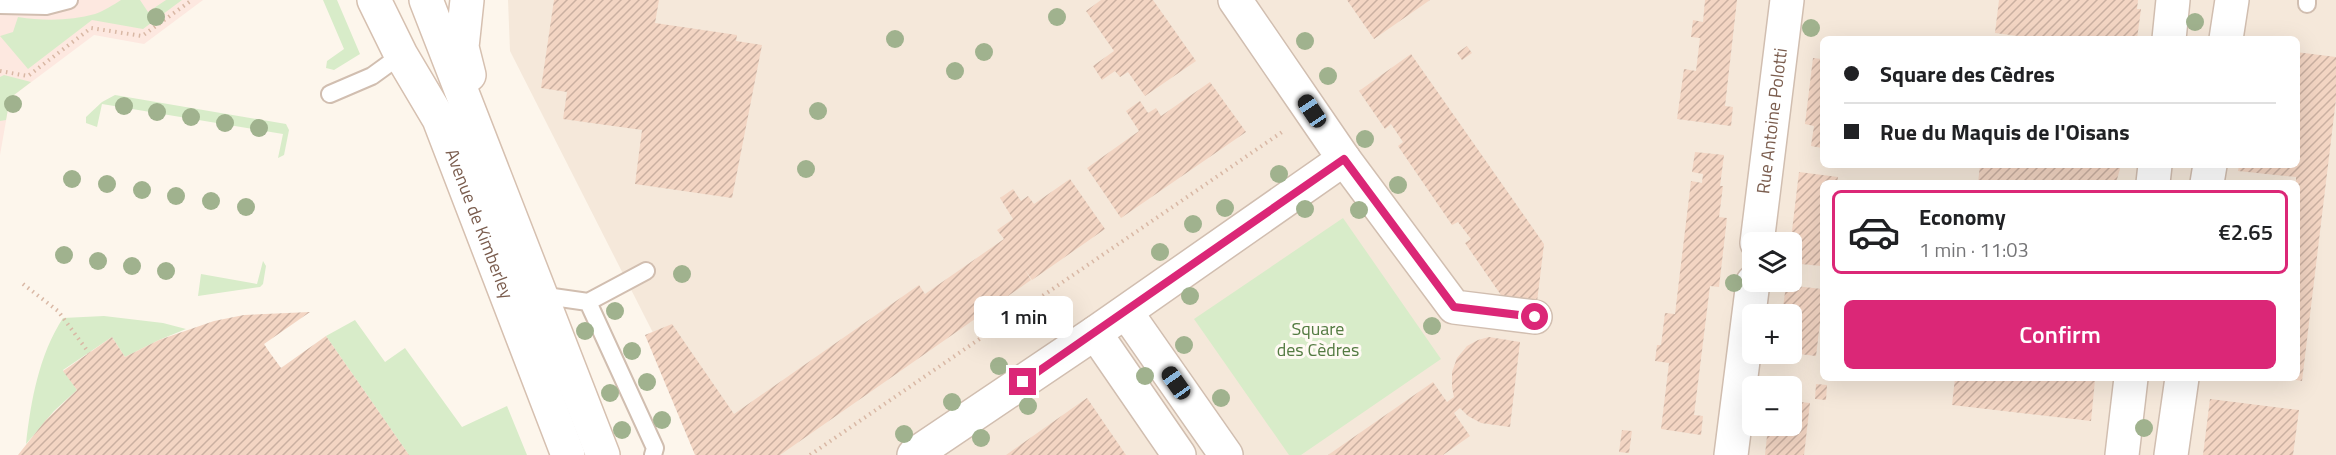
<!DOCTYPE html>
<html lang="en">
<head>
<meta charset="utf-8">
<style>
	:root { --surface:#fff; --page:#f2f2f2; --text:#202124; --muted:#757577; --line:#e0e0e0; --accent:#db2777 }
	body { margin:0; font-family:"Titillium Web",sans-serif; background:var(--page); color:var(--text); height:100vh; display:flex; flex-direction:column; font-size:22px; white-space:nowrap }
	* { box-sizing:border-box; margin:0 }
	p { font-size:20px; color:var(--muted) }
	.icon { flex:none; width:33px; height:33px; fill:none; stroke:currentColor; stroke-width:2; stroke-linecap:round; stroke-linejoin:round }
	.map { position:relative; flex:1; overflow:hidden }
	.side { position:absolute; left:1820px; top:180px; width:480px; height:201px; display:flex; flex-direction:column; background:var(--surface); border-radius:9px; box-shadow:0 6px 24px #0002 }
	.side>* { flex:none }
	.guide { position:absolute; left:1820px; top:36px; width:480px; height:132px; border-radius:9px; box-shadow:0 6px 24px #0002; display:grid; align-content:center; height:132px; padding:0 24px; background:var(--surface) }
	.fabs { position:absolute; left:1742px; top:232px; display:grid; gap:12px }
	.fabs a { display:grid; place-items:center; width:60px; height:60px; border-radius:9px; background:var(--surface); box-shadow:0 6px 24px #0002; font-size:30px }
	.end { position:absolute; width:27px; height:27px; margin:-14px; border:8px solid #db2777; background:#fff; box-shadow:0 0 0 3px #fff }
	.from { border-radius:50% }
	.bubble { position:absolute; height:42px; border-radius:9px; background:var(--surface); box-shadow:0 6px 24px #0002; font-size:20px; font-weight:600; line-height:42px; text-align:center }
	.car { position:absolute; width:18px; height:36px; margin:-18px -9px; border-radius:8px; box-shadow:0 0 4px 2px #0007; background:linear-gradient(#222 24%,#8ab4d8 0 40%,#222 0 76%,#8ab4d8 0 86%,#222 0) }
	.guide b { display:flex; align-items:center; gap:21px; height:57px; font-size:22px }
	.guide b+b { border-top:2px solid var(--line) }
	.guide i { width:15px; height:15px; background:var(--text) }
	ul { padding:10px 0 0; list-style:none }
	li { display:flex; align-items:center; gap:18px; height:84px; margin:0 12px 9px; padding:0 12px; border:3px solid transparent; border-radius:9px }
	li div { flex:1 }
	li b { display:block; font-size:22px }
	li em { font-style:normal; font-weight:600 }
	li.current { border-color:var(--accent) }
	li>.icon { width:54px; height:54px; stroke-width:1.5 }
	.cta { display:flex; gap:12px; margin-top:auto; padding:12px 24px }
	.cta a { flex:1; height:69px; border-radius:9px; background:var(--accent); color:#fff; font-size:24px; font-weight:600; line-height:69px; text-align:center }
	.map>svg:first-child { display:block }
	.residential { fill:#f5e8da; fill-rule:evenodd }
	.commercial { fill:#fde8e0 }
	.green { fill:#d8ecc9 }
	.building { fill:url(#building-hatch) }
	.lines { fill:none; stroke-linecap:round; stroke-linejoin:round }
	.lane-casing { stroke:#d1beb0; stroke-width:20 }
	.street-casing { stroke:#d1beb0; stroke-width:36 }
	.secondary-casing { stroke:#d6c0b0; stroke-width:36 }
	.path { stroke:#d9b8a5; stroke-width:4; stroke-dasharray:1.5 4.5; stroke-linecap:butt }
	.lane { stroke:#fff; stroke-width:16 }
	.street { stroke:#fff; stroke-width:33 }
	.secondary { stroke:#fff; stroke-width:33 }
	.tree { fill:#a0b28e }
	.route { stroke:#db2777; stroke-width:8 }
	.labels { text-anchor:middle; stroke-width:6; stroke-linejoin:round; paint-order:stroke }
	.street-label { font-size:18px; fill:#7a5c4d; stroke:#fffaf3 }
	.park-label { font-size:18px; fill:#537a41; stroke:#fffaf3 }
</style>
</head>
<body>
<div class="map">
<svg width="2336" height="455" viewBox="0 0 2336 455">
	<defs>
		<pattern id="building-hatch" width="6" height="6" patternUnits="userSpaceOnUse" patternTransform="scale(1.5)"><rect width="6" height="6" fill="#f3d5c3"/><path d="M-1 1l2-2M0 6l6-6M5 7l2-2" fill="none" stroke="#cab0a1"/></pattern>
	</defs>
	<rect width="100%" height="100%" fill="#fdf6ec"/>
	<!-- residential -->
	<path class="residential" d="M508,0H2336V455H715L510,51ZM1822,39H2296V165H1822ZM1822,183H2296V378H1822ZM1752,243H1791V282H1752ZM1752,315H1791V354H1752ZM1752,387H1791V426H1752Z"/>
	<!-- commercial -->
	<path class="commercial" d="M0,0H203L144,44L94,35L10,98L0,155Z"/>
	<!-- green -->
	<path class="green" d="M121,0H140L148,12L166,0H182L143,29L92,20L28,69L0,36L13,32L18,17C43,21 71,21 95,14C104,11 113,5 121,0Z
		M323,0H337L360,54L334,70L326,68L327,61L344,49Z
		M4,75L31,82L10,98L6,120L0,121V77Z
		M115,95L286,124L289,130L284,155L278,158L283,134L102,104L97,127L86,123V117L102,102Z
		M1343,218L1441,359L1301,455H1289L1194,319Z
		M263,261L266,266L263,284L260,287L198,296L201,274L257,284Z
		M104,316L163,323L186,329L159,340L125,357L112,337L63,370L77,390L54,411L26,444C31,400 39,355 63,318Z
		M355,320L385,362L405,348L462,427L507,406L527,455H409L326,336Z"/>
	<!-- building -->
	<path class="building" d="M554,0H659L655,23L737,35L736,41L762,45L732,198L635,184L642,130L563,119L567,92L541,88Z
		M1101,0H1153L1196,61L1145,96L1128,72L1120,77L1115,71L1102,80L1093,66L1114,51L1086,11Z
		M1347,0H1430L1374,39Z
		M1705,0H1737L1725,106L1733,107L1731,126L1677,119L1684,69L1696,71L1700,38L1691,37L1693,20L1703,22Z
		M1999,0H2138L2137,9H2141L2137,39H2041L1995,33Z
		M1467,46L1472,53L1462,60L1457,53Z
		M2296,52L2336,57V99L2302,381L2296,380V177L2238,171L2239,165H2296Z
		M1411,54L1544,244L1537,302L1503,298L1465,243L1471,239L1458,222L1452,225L1398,146L1403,142L1391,124L1385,129L1359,91Z
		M1813,58L1822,59V148L1811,146L1814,126L1805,124Z
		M1210,82L1246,132L1121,218L1087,168L1139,131L1126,111L1140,101L1148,113L1156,108L1161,116Z
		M1695,152L1724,155L1720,186H1723L1719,217L1727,218L1719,287L1710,286L1694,415L1703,416L1701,435L1661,429L1669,363L1655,361L1657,345H1661L1665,313L1675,314L1691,181L1702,183L1703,174L1692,172Z
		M1980,165H2121L2116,183H1978Z
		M1799,172L1838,177L1837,183H1822L1821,266L1791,263L1793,240L1791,239Z
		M1070,179L1105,229L1032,280L1024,268L1031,280L780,455H695L645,335L672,324L734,414L919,285L925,294L1004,239L997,230L1013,219L1000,198L1013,189L1021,201L1028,196L1034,204Z
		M1786,285L1822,289V306L1816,356L1791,353V315H1782Z
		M310,312L264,344L270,353L281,368L326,336L409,455H18L45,421L77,390L63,371L112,337L125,357L159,340L214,321L244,315Z
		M1489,337L1520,342L1510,427L1481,423L1468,416L1460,408L1454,413L1470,436L1443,455H1328L1433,382L1447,402L1454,397L1452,387V372L1457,358L1467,346L1478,340Z
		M1955,378H2093L2095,380L2091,421L1952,405Z
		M1816,384L1827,385L1826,400L1815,399Z
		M1087,398L1126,455H1006L1077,405Z
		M2210,399L2299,410L2293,455H2203Z
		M1791,401L1810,403L1804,455H1765L1768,426H1791Z
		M1622,430L1632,431L1629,453L1619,452Z"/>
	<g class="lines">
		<defs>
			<path id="lane" d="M2307,4V0
				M0,5L46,6L69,0
				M330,94L372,76L401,55
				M553,297L588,302L646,271
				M588,302L655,448L653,455"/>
			<g id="street">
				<path d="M2169,39L2173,0"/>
				<path d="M2226,39L2232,0"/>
				<path d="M1344,159L1454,307L1535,317"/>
				<path d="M2153,183L2155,165"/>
				<path d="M2207,183L2210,165"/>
				<path id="s1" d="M1757,243L1787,0"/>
				<path d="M1126,312L1226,455"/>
				<path d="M1095,333L1179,455"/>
				<path d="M914,455L1095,333L1344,159L1235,0"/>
				<path d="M1731,455L1753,282"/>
				<path d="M2122,455L2131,378"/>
				<path d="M2171,455L2182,378"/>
			</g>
			<g id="secondary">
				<path id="s2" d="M374,0L401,55L439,119L568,455"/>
				<path d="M426,0L603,455"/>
				<path d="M467,0L462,47L469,75"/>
			</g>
		</defs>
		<!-- lane casing -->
		<use href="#lane" class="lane-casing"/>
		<!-- street casing -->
		<use href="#street" class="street-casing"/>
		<!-- secondary casing -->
		<use href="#secondary" class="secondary-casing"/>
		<!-- path -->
		<path class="path" d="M0,71L28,76L91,28L142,36L192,0
			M23,284L58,311L89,353
			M810,455L1285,130"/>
		<!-- lane -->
		<use href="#lane" class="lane"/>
		<!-- street -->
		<use href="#street" class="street"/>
		<!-- secondary -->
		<use href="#secondary" class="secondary"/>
	</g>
	<!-- trees -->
	<g class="tree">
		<circle cx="156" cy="17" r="9"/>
		<circle cx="1057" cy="17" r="9"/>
		<circle cx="2195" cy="22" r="9"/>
		<circle cx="1811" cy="28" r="9"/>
		<circle cx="895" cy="39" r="9"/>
		<circle cx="1305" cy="41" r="9"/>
		<circle cx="984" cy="52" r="9"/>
		<circle cx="955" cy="71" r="9"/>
		<circle cx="1328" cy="76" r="9"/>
		<circle cx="13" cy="104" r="9"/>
		<circle cx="124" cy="106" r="9"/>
		<circle cx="818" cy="111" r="9"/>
		<circle cx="157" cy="112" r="9"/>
		<circle cx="191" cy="117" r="9"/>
		<circle cx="225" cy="123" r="9"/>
		<circle cx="259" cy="128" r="9"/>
		<circle cx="1365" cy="139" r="9"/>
		<circle cx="806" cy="169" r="9"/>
		<circle cx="1279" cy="174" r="9"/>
		<circle cx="72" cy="179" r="9"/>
		<circle cx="107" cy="184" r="9"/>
		<circle cx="1398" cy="185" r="9"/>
		<circle cx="142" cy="190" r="9"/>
		<circle cx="176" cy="196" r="9"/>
		<circle cx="211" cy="201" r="9"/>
		<circle cx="246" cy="207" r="9"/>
		<circle cx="1225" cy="208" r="9"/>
		<circle cx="1305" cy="209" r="9"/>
		<circle cx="1359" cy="210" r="9"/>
		<circle cx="1193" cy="224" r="9"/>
		<circle cx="1160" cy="252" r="9"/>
		<circle cx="64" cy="255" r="9"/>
		<circle cx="98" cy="261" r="9"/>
		<circle cx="132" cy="266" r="9"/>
		<circle cx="166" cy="271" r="9"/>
		<circle cx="682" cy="274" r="9"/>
		<circle cx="1734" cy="283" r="9"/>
		<circle cx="1190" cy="296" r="9"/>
		<circle cx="615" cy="311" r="9"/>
		<circle cx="1432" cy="326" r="9"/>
		<circle cx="585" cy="331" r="9"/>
		<circle cx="1184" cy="345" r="9"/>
		<circle cx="632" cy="351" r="9"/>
		<circle cx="999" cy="366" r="9"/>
		<circle cx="1145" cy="376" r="9"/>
		<circle cx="647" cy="382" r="9"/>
		<circle cx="610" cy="393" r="9"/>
		<circle cx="1221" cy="398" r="9"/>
		<circle cx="952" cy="402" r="9"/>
		<circle cx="1028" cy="406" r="9"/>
		<circle cx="662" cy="420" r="9"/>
		<circle cx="2144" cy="428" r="9"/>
		<circle cx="622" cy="430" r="9"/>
		<circle cx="904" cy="434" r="9"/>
		<circle cx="981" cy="438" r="9"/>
	</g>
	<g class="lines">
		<!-- route -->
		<path class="route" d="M1023,382L1344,159L1454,307L1535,317"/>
	</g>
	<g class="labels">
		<!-- street labels -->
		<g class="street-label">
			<text dy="6" stroke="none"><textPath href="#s1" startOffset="123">Rue Antoine Polotti</textPath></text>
			<text dy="6" stroke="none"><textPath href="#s2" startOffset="248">Avenue de Kimberley</textPath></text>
		</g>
		<!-- park labels -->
		<g class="park-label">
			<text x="1318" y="335">Square<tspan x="1318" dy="21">des Cèdres</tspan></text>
		</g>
	</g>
</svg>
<div class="fabs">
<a><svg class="icon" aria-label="layers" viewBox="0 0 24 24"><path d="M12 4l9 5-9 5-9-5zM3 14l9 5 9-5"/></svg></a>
<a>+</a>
<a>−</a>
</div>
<i class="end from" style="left:1535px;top:317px"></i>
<i class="end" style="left:1023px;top:382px"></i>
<div class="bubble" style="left:974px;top:296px;width:99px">1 min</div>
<i class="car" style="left:1312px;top:111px;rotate:326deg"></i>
<i class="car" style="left:1176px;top:383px;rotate:325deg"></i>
<div class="guide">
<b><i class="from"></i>Square des Cèdres</b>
<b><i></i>Rue du Maquis de l'Oisans</b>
</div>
<section class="side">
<ul>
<li class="current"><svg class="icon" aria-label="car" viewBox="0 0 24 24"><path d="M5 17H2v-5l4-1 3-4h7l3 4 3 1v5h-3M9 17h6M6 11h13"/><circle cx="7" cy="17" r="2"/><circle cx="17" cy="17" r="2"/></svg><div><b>Economy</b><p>1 min · 11:03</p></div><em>€2.65</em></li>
</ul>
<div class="cta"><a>Confirm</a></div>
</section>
</div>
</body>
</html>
